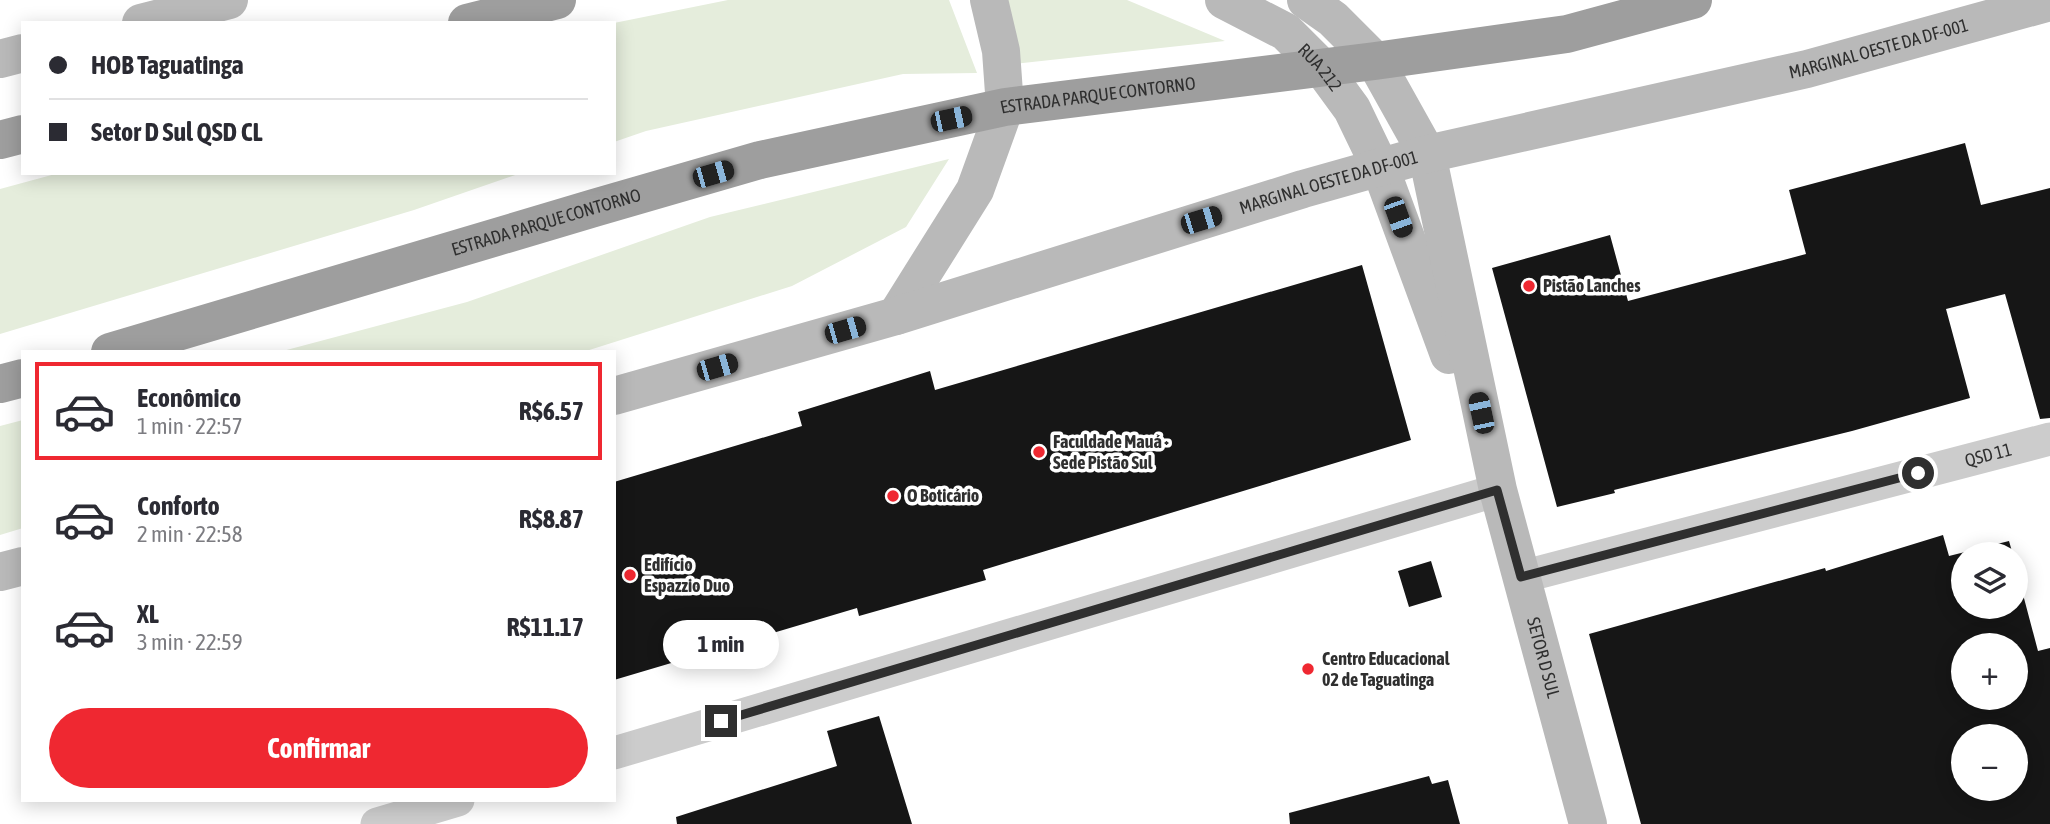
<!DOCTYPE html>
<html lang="pt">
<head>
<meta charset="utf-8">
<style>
	:root { --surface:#fff; --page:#f2f2f3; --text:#2b2b33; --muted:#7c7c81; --line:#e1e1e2; --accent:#ef2831 }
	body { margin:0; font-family:"Asap Condensed",sans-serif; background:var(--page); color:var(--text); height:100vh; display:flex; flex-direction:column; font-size:26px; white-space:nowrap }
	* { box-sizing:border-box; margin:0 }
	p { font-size:23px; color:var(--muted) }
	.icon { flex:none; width:38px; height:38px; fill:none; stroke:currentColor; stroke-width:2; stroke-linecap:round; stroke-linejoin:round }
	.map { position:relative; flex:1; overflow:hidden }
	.side { position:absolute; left:21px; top:350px; width:595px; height:452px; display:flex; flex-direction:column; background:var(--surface); border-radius:0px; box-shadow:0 4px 18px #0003 }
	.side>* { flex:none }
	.top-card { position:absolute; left:21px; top:21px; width:595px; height:154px; border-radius:0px; box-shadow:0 4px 18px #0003; display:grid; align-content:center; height:154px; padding:0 28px; background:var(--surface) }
	.tools { position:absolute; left:1951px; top:542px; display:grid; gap:14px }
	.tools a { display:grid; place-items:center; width:77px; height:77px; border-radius:50%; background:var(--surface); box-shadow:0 4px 18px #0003; font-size:35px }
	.end { position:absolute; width:32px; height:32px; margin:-16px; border:9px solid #2f2f2f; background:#fff; box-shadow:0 0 0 4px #fff }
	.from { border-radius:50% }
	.bubble { position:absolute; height:49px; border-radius:24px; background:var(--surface); box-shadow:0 4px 18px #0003; font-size:23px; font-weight:700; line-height:49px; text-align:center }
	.car { position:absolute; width:21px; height:42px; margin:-21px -10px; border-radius:9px; box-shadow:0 0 5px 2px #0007; background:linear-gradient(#222 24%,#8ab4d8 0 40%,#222 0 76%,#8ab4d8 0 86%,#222 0) }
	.top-card b { display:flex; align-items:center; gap:24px; height:66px; font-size:26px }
	.top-card b+b { border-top:2px solid var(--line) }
	.top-card i { width:18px; height:18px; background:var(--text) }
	ul { padding:12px 0 0; list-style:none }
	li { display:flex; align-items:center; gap:21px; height:98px; margin:0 14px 10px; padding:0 14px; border:4px solid transparent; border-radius:0px }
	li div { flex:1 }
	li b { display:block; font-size:26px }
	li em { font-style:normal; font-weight:700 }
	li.on { border-color:var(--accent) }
	li>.icon { width:63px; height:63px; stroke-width:1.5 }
	.action { display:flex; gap:14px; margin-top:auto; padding:14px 28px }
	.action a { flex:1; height:80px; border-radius:42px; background:var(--accent); color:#fff; font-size:28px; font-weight:700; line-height:80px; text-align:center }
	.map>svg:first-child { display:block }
	.green { fill:#e5eddc }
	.building { fill:#161616; fill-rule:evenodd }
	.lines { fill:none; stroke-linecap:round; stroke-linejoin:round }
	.minor { stroke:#ccc; stroke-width:33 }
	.secondary { stroke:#b9b9b9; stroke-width:38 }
	.trunk { stroke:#9e9e9e; stroke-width:38 }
	.route { stroke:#2f2f2f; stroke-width:9 }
	.poi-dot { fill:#ef2831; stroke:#fff; stroke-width:2.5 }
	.labels { text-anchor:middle; stroke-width:7; stroke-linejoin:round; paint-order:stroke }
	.street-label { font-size:18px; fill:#2f2f2f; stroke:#fff }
	.poi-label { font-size:18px; font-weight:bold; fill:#2f2f2f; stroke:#fff; text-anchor:start }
</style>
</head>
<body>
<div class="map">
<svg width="2050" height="824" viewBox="0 0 2050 824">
	<rect width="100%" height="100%" fill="#fff"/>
	<!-- green -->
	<path class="green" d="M728,0H949L977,73L903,74L646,131L614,142V23Z
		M995,0H1127L1225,41L1013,64Z
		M949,159L906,227L792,286L583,352H279L467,302L710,217Z
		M59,173H521L414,210L0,334V189Z
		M23,420V528L0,535V426Z"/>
	<!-- building -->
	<path class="building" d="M1965,143L1981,205L2050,188V418L2040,419L2005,294L1946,309L1970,398L1852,431L1614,490L1615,493L1557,507L1492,268L1610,235L1628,301L1806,254L1789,190Z
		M1362,265L1411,440L983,570L986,580L859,616L857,608L614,680V482L802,426L798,412L930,371L935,390Z
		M1943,535L1949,556L2009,541L2013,555H1964V607H2016V568L2038,651L2050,648V824H1641L1589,634L1825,568L1826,571ZM1964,646H2016V698H1964ZM1964,737H2016V789H1964Z
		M1431,561L1442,597L1409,607L1398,571Z
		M879,716L912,824H677L676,817L837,766L827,731Z
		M1429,776L1432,784L1448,780L1460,824H1290L1289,813Z"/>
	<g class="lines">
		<!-- minor -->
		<g class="minor">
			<path id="s1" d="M1521,577L2050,439"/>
			<path d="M614,753L1498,490"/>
			<path d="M377,824L458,800"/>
		</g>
		<!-- secondary -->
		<g class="secondary">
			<path id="s2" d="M1224,0L1286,32L1322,68L1352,109L1380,167L1449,355"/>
			<path id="s3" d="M1306,0L1333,19L1375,61L1427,154L1498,490L1588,824"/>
			<path d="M141,23L229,0"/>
			<path d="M0,59L23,53"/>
			<path d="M896,316L975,190L1005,107L1001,51L989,0"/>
			<path id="s4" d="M614,396L896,316L1303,189L1427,154L1807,69L2050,2"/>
			<path d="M0,572L23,566"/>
		</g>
		<!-- trunk -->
		<g class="trunk">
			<path d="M467,23L557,0"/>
			<path d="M0,140L23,134"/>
			<path id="s5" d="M110,352L594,208L760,160L1005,107L1375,61L1567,34L1693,0"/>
			<path d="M0,384L23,378"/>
		</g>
	</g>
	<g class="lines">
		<!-- route -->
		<path class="route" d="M721,721L1497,490L1521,577L1918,473"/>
	</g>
	<!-- markers -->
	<g class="poi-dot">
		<circle cx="1529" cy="286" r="7"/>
		<circle cx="1039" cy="452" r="7"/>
		<circle cx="893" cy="496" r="7"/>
		<circle cx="630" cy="575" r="7"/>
		<circle cx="1308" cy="669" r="7"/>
	</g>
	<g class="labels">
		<!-- street labels -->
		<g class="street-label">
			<text dy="6" stroke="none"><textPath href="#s4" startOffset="1312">MARGINAL OESTE DA DF-001</textPath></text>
			<text dy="6" stroke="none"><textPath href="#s2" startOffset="119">RUA 212</textPath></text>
			<text dy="6" stroke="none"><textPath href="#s5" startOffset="1022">ESTRADA PARQUE CONTORNO</textPath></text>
			<text dy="6" stroke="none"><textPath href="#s4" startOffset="746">MARGINAL OESTE DA DF-001</textPath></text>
			<text dy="6" stroke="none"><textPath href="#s5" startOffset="455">ESTRADA PARQUE CONTORNO</textPath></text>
			<text dy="6" stroke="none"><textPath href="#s1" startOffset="483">QSD 11</textPath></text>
			<text dy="6" stroke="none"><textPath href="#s3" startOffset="716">SETOR D SUL</textPath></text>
		</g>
		<!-- poi labels -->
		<g class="poi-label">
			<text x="1543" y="292">Pistão Lanches</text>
			<text x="1053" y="448">Faculdade Mauá -<tspan x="1053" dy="21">Sede Pistão Sul</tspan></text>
			<text x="907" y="502">O Boticário</text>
			<text x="644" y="571">Edifício<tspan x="644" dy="21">Espazzio Duo</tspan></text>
			<text x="1322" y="665">Centro Educacional<tspan x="1322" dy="21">02 de Taguatinga</tspan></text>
		</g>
	</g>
</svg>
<div class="tools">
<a><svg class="icon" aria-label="layers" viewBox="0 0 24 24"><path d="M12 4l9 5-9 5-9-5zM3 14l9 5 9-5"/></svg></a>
<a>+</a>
<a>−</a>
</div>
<i class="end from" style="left:1918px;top:473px"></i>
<i class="end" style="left:721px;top:721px"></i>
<div class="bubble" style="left:663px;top:620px;width:116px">1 min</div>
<i class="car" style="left:951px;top:119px;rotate:78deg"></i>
<i class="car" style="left:713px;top:174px;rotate:74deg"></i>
<i class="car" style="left:1398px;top:217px;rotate:160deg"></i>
<i class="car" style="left:1201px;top:220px;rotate:73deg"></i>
<i class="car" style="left:845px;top:330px;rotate:74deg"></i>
<i class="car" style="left:717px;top:367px;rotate:74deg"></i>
<i class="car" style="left:1481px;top:413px;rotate:348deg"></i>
<div class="top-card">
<b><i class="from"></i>HOB Taguatinga</b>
<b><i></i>Setor D Sul QSD CL</b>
</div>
<section class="side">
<ul>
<li class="on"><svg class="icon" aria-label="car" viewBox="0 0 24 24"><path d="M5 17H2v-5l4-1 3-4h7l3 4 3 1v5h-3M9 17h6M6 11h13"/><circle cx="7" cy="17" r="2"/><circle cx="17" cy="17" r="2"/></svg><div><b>Econômico</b><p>1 min · 22:57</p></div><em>R$6.57</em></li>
<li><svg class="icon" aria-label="car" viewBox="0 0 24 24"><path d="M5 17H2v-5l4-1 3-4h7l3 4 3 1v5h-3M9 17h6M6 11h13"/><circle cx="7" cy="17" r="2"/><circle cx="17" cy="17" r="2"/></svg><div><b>Conforto</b><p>2 min · 22:58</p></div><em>R$8.87</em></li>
<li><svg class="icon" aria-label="car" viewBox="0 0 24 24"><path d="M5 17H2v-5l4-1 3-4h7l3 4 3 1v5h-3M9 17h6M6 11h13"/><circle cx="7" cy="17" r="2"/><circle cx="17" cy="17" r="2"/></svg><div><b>XL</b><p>3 min · 22:59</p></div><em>R$11.17</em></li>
</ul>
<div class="action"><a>Confirmar</a></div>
</section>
</div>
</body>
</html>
